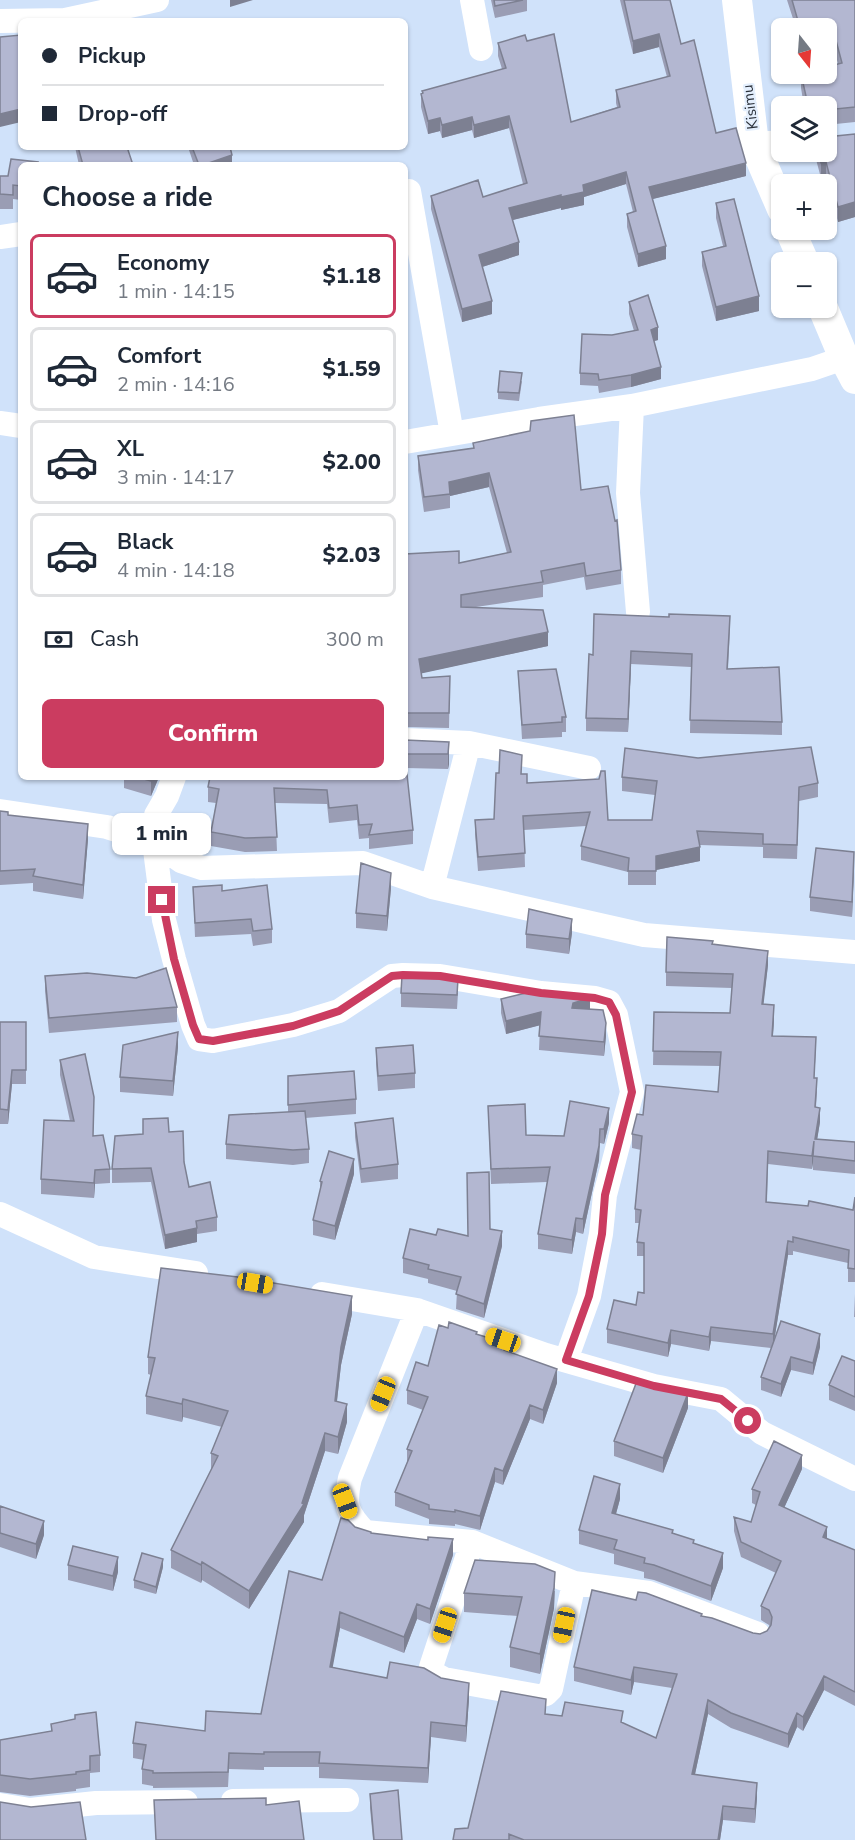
<!DOCTYPE html>
<html lang="en">
<head>
<meta charset="utf-8">
<style>
	:root { --surface:#fff; --page:#f6f6f7; --text:#1f2937; --muted:#747a83; --line:#e0e1e3; --accent:#cb3c60 }
	body { margin:0; font-family:"Nunito Sans",sans-serif; background:var(--page); color:var(--text); height:100vh; display:flex; flex-direction:column; font-size:22px; white-space:nowrap }
	* { box-sizing:border-box; margin:0 }
	p { font-size:20px; color:var(--muted) }
	.icon { flex:none; width:33px; height:33px; fill:none; stroke:currentColor; stroke-width:2; stroke-linecap:round; stroke-linejoin:round }
	.map { position:relative; flex:1; overflow:hidden }
	.panel { position:absolute; left:18px; top:162px; width:390px; height:618px; display:flex; flex-direction:column; background:var(--surface); border-radius:9px; box-shadow:0 2px 4px #0004 }
	.panel>* { flex:none }
	.top-card { position:absolute; left:18px; top:18px; width:390px; height:132px; border-radius:9px; box-shadow:0 2px 4px #0004; display:grid; align-content:center; height:132px; padding:0 24px; background:var(--surface) }
	.needle { width:39px; rotate:163deg }
	.fabs { position:absolute; left:771px; top:18px; display:grid; gap:12px }
	.fabs a { display:grid; place-items:center; width:66px; height:66px; border-radius:9px; background:var(--surface); box-shadow:0 2px 4px #0004; font-size:30px }
	.end { position:absolute; width:27px; height:27px; margin:-14px; border:8px solid #cb3c60; background:#fff; box-shadow:0 0 0 3px #fff }
	.from { border-radius:50% }
	.bubble { position:absolute; height:42px; border-radius:9px; background:var(--surface); box-shadow:0 2px 4px #0004; font-size:20px; font-weight:800; line-height:42px; text-align:center }
	.car { position:absolute; width:18px; height:36px; margin:-18px -9px; border-radius:8px; box-shadow:0 0 4px 2px #0007; background:linear-gradient(#f5c518 24%,#345 0 40%,#f5c518 0 76%,#345 0 86%,#f5c518 0) }
	.top-card b { display:flex; align-items:center; gap:21px; height:57px; font-size:22px }
	.top-card b+b { border-top:2px solid var(--line) }
	.top-card i { width:15px; height:15px; background:var(--text) }
	ul { padding:0; list-style:none }
	li { display:flex; align-items:center; gap:18px; height:84px; margin:0 12px 9px; padding:0 12px; border:3px solid var(--line); border-radius:9px }
	li div { flex:1 }
	li b { display:block; font-size:22px }
	li em { font-style:normal; font-weight:800 }
	li.active { border-color:var(--accent) }
	li>.icon { width:54px; height:54px; stroke-width:1.5 }
	h2 { padding:0 24px; font-size:27px; line-height:72px }
	.pay { display:flex; align-items:center; gap:15px; height:66px; padding:0 24px; font-size:22px }
	.pay p { margin-inline-start:auto }
	.primary-button { display:flex; gap:12px; margin-top:auto; padding:12px 24px }
	.primary-button a { flex:1; height:69px; border-radius:9px; background:var(--accent); color:#fff; font-size:24px; font-weight:800; line-height:69px; text-align:center }
	.map>svg:first-child { display:block }
	.lines { fill:none; stroke-linecap:round; stroke-linejoin:round }
	.minor { stroke:#fff; stroke-width:24 }
	.tertiary { stroke:#fff; stroke-width:30 }
	.wall { fill:#9a9db4 }
	.shaded-wall { fill:#7d8092 }
	.building { fill:#b3b7d1; stroke:#7d8092; stroke-width:1.5 }
	.route { stroke:#cb3c60; stroke-width:8 }
	.labels { text-anchor:middle; stroke-width:4.5; stroke-linejoin:round; paint-order:stroke }
	.street-label { font-size:15px; fill:#292f38; stroke:#e4effd }
</style>
</head>
<body>
<div class="map">
<svg width="855" height="1840" viewBox="0 0 855 1840">
	<rect width="100%" height="100%" fill="#d0e2fa"/>
	<g class="lines">
		<!-- minor -->
		<path class="minor" d="M472,0L481,49
			M0,21L65,20L157,0
			M754,144L782,142
			M409,191L452,434
			M0,237L21,234
			M632,406L628,493L638,612
			M0,423L21,426
			M405,442L539,419L632,406L812,369L844,358
			M405,740L469,743L589,768
			M174,777L167,796L156,815L154,842L164,920L174,959L193,1025L199,1039L213,1041L293,1025L339,1011L392,976L403,975L440,976L541,993L595,998L609,1002L616,1015L632,1092L605,1195L601,1234L589,1296L566,1360
			M0,811L107,827L154,842L181,861L202,868L363,863L432,887L644,935L855,952
			M432,887L469,743
			M0,1214L94,1257L196,1273
			M322,1294L417,1310L546,1355L654,1386L721,1399L762,1433L855,1479
			M417,1310L350,1478C344,1505 346,1512 365,1532L472,1542L574,1583L649,1593L758,1634
			M472,1542L431,1667L435,1674L444,1679L538,1696L546,1694L551,1689L574,1583
			M233,1801L347,1800
			M0,1805L30,1810L96,1803L186,1802"/>
		<!-- tertiary -->
		<path class="tertiary" d="M737,0L754,144L782,209
			M790,230L804,262
			M823,308L844,358L855,379"/>
	</g>
	<!-- wall -->
	<path class="wall" d="M491,0H527V11L495,18Z
		M620,0H670L681,44L716,133L746,176L652,199L666,259L638,267L627,227V214L633,212L626,184L584,197V205L561,210V208L512,220L519,255L482,267L492,314L462,322L431,209V196L483,197L523,184L509,128L474,138L472,130L442,138L440,131L428,134L421,107V94H422V91L502,69L498,56V43L527,41L571,122L617,107L616,103V90L667,77L659,47L633,54Z
		M787,0H855V122L826,125V106H804L801,88V74L838,64L831,37L826,28H796Z
		M855,134V217L838,222L826,177L821,178L814,152H826Z
		M75,147H127L133,165H79Z
		M188,147H230L232,165H194Z
		M11,159L38,162V165H21V200L13,199V209H0V176H8Z
		M716,203L759,311L716,321L702,266V252L723,246L716,218Z
		M629,302L658,340L654,341L661,379L631,387L599,393L598,386L580,385V373L612,335L634,331L629,314Z
		M522,381L519,401L498,399V392Z
		M473,443L581,490L621,570V584L586,590L584,577L543,585V597L476,607L548,646L421,673L422,678L450,676L449,728L405,727V554L459,563L507,553L489,487L450,496V508L424,512L418,470V456L473,448Z
		M730,629L728,669L782,722V735L690,733L691,667L631,664L628,732L586,731V718L593,655Z
		M518,671L566,717V732H562V737L522,739Z
		M405,740L449,742V764L448,769L406,768L413,830V844L369,849V838L359,839L357,820L329,823L327,804L275,803L277,851L245,852L211,846V832L216,803L208,802V787Z
		M499,773L522,774L527,783L608,820H652L655,795L622,791V777L818,783V797L799,801L797,859L763,858V847L700,845V861L656,870V885H628V872L581,860V846L586,826L524,830L525,867L478,871L475,834V820L494,819Z
		M124,777H159L151,796L124,788Z
		M0,811L8,815L88,839L83,899L33,891V883L0,885Z
		M854,867L852,917L810,911V897Z
		M193,887L222,891L272,929V943L253,946L251,934L195,937Z
		M391,888L387,931L356,928V913Z
		M572,933L569,954L526,948V934Z
		M712,944L768,965L763,1004L774,1019L773,1036L816,1051L814,1078L817,1092L816,1107L820,1122L817,1139L855,1142V1174L813,1170V1162L812,1169L768,1164L767,1202L853,1210L855,1197V1282H848V1263L793,1251V1255H788L774,1341L820,1347L813,1375L791,1370L781,1397L761,1390V1377L771,1348L711,1341L709,1351L671,1344L668,1357L607,1343V1329L636,1305L644,1293V1256H637V1242L639,1223H635V1209L641,1150L632,1148V1134L643,1115L718,1092L720,1066L653,1065L654,1012L730,1013L732,988L666,986V972Z
		M45,976L177,1007V1022L49,1033L45,991Z
		M401,993H458L457,1009L401,1007Z
		M501,999L590,1009L606,1036L604,1056L539,1050L540,1025L506,1034L501,1013Z
		M0,1022H26V1084H12L8,1124H0Z
		M178,1047L173,1096L120,1092V1077Z
		M376,1048L415,1073V1088L378,1091L376,1063Z
		M60,1060L94,1111L93,1136L110,1169V1183L95,1184L94,1198L41,1194V1179L70,1121L60,1075Z
		M288,1076L356,1099V1114L305,1118L309,1149V1163L293,1165L226,1159V1144L288,1112Z
		M488,1106L526,1135L564,1136L609,1123L604,1144L600,1143L599,1160L583,1234L576,1232L572,1254L538,1249V1234L547,1182L491,1184Z
		M143,1119L169,1132L184,1162L189,1187L217,1217V1231L197,1234V1242L165,1249L151,1182L112,1183V1169L143,1134Z
		M355,1123L398,1164V1179L361,1183L355,1137Z
		M354,1174L335,1240L313,1235V1220L320,1193V1181Z
		M490,1229L502,1246L484,1318L456,1309L457,1291L428,1283V1279L403,1273V1258L436,1235L468,1236Z
		M855,1294V1317H854Z
		M352,1314L341,1365L337,1401L347,1422L338,1454L325,1451L304,1515V1522L249,1609L202,1580L201,1583L171,1568V1550L211,1470V1453L222,1427L183,1417L182,1422L146,1414V1396L151,1375L148,1374V1357Z
		M477,1334L557,1383L543,1424L530,1419L503,1485L495,1482L480,1530L455,1524V1526L429,1524V1519L395,1506V1492L407,1463V1449L423,1410L407,1404V1390L428,1366Z
		M855,1361V1411L829,1400V1385Z
		M688,1408L663,1473L614,1456V1441Z
		M802,1469L784,1508L827,1539L855,1550V1706L824,1690L803,1731L797,1727L788,1748L731,1728L708,1714L695,1774L757,1797L755,1823L723,1820L720,1840H453L468,1828L546,1714L623,1723L656,1738L672,1688L634,1682L631,1695L574,1681V1667L702,1616L753,1633L760,1634L767,1631L770,1627L769,1625L761,1620V1606L776,1573L741,1557L734,1531V1517L751,1522L756,1505L752,1503V1489Z
		M620,1499L616,1514L673,1533L694,1544L723,1568L711,1601L654,1580L644,1578V1572L614,1564V1554L579,1544V1530Z
		M0,1506L44,1535L36,1559L0,1547Z
		M355,1527L371,1533L453,1555L430,1624L417,1619L404,1653L340,1628L332,1667L469,1698L466,1742L431,1737L428,1783L319,1778V1767H264V1770L229,1769L228,1787L153,1788V1786L142,1784V1769L144,1760L133,1758V1743L205,1731L261,1714L322,1580Z
		M68,1565L118,1572L113,1591L68,1580Z
		M163,1567L156,1594L134,1588V1580Z
		M555,1591L554,1608L540,1674L510,1667V1647L518,1616L464,1612V1593Z
		M75,1715L100,1755V1772L90,1773V1787L76,1789V1791L30,1796L0,1792V1740L51,1731V1724L75,1719Z
		M370,1794L402,1840H373L370,1808Z"/>
	<!-- shaded-wall -->
	<path class="shaded-wall" d="M230,0H253L230,7Z
		M831,22V37L826,38V28H808Z
		M659,34V47L633,54V41Z
		M21,109V122L0,127V114Z
		M509,116V128L474,138V125Z
		M472,117V130L442,138V125Z
		M440,118V131L428,134V121Z
		M232,155V165H203Z
		M826,162V177L821,178V163Z
		M746,163V176L649,200V187Z
		M626,172V184L584,197V205L561,210V197L583,185Z
		M561,195V208L509,221V208Z
		M855,202V217L838,222V207Z
		M519,242V255L479,268V255Z
		M666,246V259L638,267V254Z
		M759,296V311L716,321V307Z
		M492,301V314L462,322V309Z
		M658,327V340L651,342V330Z
		M661,367V379L631,387V375Z
		M489,473V487L450,496L449,482Z
		M548,632V646L419,674V659Z
		M631,651V664L628,732V719Z
		M449,749V764L448,769V754Z
		M152,777H159L151,796V781Z
		M88,824V839L83,899V885Z
		M700,847V861L656,870V885V856Z
		M854,852V867L852,917V902Z
		M391,873V888L387,931V916Z
		M572,919V933L569,954V939Z
		M768,951V965L762,1018V1004Z
		M590,998V1012L572,1021L573,1003Z
		M774,1005V1019L772,1050V1036Z
		M541,1012V1025L506,1034V1021Z
		M606,1023V1036L604,1056V1042Z
		M178,1032V1047L173,1096V1081Z
		M12,1070V1084L8,1124V1110Z
		M609,1108V1123L604,1144V1129Z
		M820,1108V1122L815,1153V1139Z
		M600,1129L599,1160L583,1234V1219Z
		M814,1141L813,1162L812,1169V1156Z
		M354,1159V1174L335,1240V1226Z
		M95,1170V1184L94,1198V1183Z
		M576,1218V1232L572,1254V1240Z
		M197,1228V1242L165,1249V1235Z
		M502,1231V1246L484,1318V1304Z
		M788,1241V1255L773,1348V1334Z
		M352,1296V1314L341,1365L335,1418V1401L341,1347Z
		M711,1327V1341L709,1351V1337Z
		M671,1330V1344L668,1357V1343Z
		M820,1334V1347L813,1375V1363Z
		M791,1357V1370L781,1397V1384Z
		M557,1369V1383L543,1424V1410Z
		M688,1393V1408L663,1473V1458Z
		M183,1399V1417L182,1422V1404Z
		M347,1404V1422L338,1454V1437Z
		M530,1405V1419L503,1485V1471Z
		M325,1433V1451L304,1515V1522L249,1609V1591L302,1503Z
		M802,1455V1469L779,1519V1505Z
		M495,1468V1482L480,1530V1516Z
		M620,1484V1499L612,1528V1513Z
		M44,1521V1535L36,1559V1544Z
		M827,1527V1541L823,1537Z
		M453,1539V1555L430,1624V1609Z
		M723,1553V1568L711,1601V1586Z
		M118,1557V1572L113,1591V1576Z
		M163,1559V1567L156,1594V1587Z
		M202,1562V1580L201,1583V1565Z
		M555,1572L554,1608L540,1674V1654Z
		M417,1604V1619L404,1653V1637Z
		M340,1612V1628L330,1682V1667Z
		M634,1667V1682L631,1695V1680Z
		M824,1676V1690L803,1731V1717Z
		M469,1683V1698L466,1742V1726Z
		M708,1700V1714L692,1788V1774Z
		M797,1713V1727L788,1748V1734Z
		M431,1722V1737L428,1783V1768Z
		M757,1783V1797L755,1823V1809Z
		M723,1806V1820L720,1840H718Z"/>
	<!-- building -->
	<path class="building" d="M494,0H523L495,6Z
		M624,0H670L681,44L694,40L716,133L736,128L746,163L649,187L666,246L638,254L627,214L636,211L626,172L583,185L584,192L561,197V195L509,208L519,242L479,255L492,301L462,309L431,196L478,180L483,197L527,183L509,116L474,125L472,117L442,125L440,118L428,121L421,94L423,93L422,91L506,68L498,43L525,35L527,41L554,34L571,122L620,107L616,90L670,76L659,34L633,41Z
		M792,0H855V107L826,110V106H807L804,97L806,96L801,74H826V67L842,63L831,22L808,28H800Z
		M21,35V109L0,114V37Z
		M855,134V202L838,207L826,162L821,163L818,152H826V137Z
		M78,147H127L133,165H83Z
		M192,147H230L232,155L203,165H199Z
		M11,159L38,162L37,165H21V186L13,185V195L0,194V176H8Z
		M734,199L759,296L716,307L702,252L726,246L716,203Z
		M648,295L658,327L651,330L661,367L631,375L599,380L598,374L580,373L582,334L612,335L638,330L629,302Z
		M500,371L522,373L519,393L498,392Z
		M574,415L581,490L608,486L615,521L617,520L621,570L586,576L584,563L541,571L543,582L461,595V607L543,610L548,632L419,659L422,678L450,676L449,713H405V554L459,551V563L511,552L489,473L449,482L450,494L424,497L418,456L474,448L473,443L530,431L531,421Z
		M594,614L669,617V614L730,616L727,669L779,667L782,722L690,720L692,654L631,651L628,719L586,718L589,654L593,655Z
		M556,669L566,717H562V722L522,725L518,671Z
		M405,740L449,742L448,754H405Z
		M811,747L818,783L799,787L797,845L763,844V834L697,831L700,847L656,856V871H628L629,858L581,846L590,812L523,816L525,853L478,857L475,820L494,819L496,773H499L500,750L522,755L521,774H527V783L599,779L601,771H605L608,820H652L657,781L622,777L625,748L698,758Z
		M405,756L413,830L369,835L372,824L359,825L357,805L329,808L327,790L274,788L277,837L245,838L211,832L219,789L208,787L210,777H405Z
		M137,777H152L151,781Z
		M0,811L8,812V815L88,824L83,885L33,876L35,869L0,871Z
		M816,848L854,852L852,902L810,897Z
		M361,863L391,873L387,916L356,913Z
		M222,885V891L267,885L272,929L253,931L251,919L195,923L193,887Z
		M529,909L572,919L569,939L526,934Z
		M667,937L713,941L712,944L768,951L762,1004L774,1005L772,1036L816,1037L814,1078H817L815,1107L820,1108L815,1139L855,1142V1161L813,1156L814,1141L812,1156L768,1151L766,1202L808,1206L809,1201L853,1210L855,1197V1269L848,1268L849,1250L793,1237V1242L788,1241L773,1334L711,1327L709,1337L671,1330L668,1343L607,1329L614,1300L636,1305L638,1292L644,1293V1243L637,1242L641,1210L635,1209L642,1136L632,1134L637,1114L643,1115L646,1085L718,1092L721,1052L653,1051L654,1012L730,1013L733,974L666,972Z
		M166,968L177,1007L49,1018L45,976L87,973L136,978Z
		M402,975L439,976L458,979L457,995L401,993Z
		M530,992L590,998L573,1003L572,1008L603,1010L606,1023L604,1042L539,1036L541,1012L506,1021L501,999Z
		M0,1022H26V1070H12L8,1110L0,1109Z
		M178,1032L173,1081L120,1077L123,1045Z
		M413,1045L415,1073L378,1076L376,1048Z
		M85,1054L94,1097L93,1136L103,1135L110,1169L95,1170L94,1183L41,1179L44,1120L74,1121L60,1060Z
		M354,1071L356,1099L288,1105V1076Z
		M570,1101L609,1108L604,1129H600L599,1146L583,1219L576,1218L572,1240L538,1234L550,1167L491,1169L488,1106L525,1104L526,1135L564,1136Z
		M305,1111L309,1149L293,1150L226,1144L229,1115Z
		M168,1118L169,1132L183,1131L184,1162L189,1187L210,1182L217,1217L196,1221L197,1228L165,1235L151,1168L112,1169L115,1136L143,1134V1119Z
		M393,1118L398,1164L361,1169L355,1123Z
		M329,1151L354,1159L335,1226L313,1220L322,1182L320,1181Z
		M489,1172L490,1229L502,1231L484,1304L456,1294L461,1277L428,1269L429,1265L403,1258L410,1229L436,1235L438,1229L468,1236L467,1173Z
		M161,1268L238,1277L352,1296L341,1347L335,1401L347,1404L338,1437L325,1433L302,1503L304,1504L249,1591L202,1562L201,1565L171,1550L218,1456L211,1453L228,1411L183,1399L182,1404L146,1396L155,1358L148,1357Z
		M781,1321L820,1334L813,1363L791,1357L781,1384L761,1377Z
		M449,1322L477,1332L476,1334L506,1343L504,1350L557,1369L543,1410L530,1405L503,1471L495,1468L480,1516L455,1510V1512L429,1509V1505L395,1492L412,1451L407,1449L428,1397L407,1390L416,1362L428,1366L439,1325L448,1328Z
		M842,1356L855,1361V1397L829,1385Z
		M637,1381L688,1393L663,1458L614,1441Z
		M774,1441L802,1455L779,1505L827,1527L823,1537L855,1550V1692L824,1676L803,1717L797,1713L788,1734L731,1713L708,1700L692,1774L757,1783L755,1809L723,1806L718,1840H524L509,1834V1840H453L455,1829L468,1828L501,1691L546,1699L545,1714L562,1716L565,1702L623,1711L621,1722L656,1738L677,1674L634,1667L631,1680L574,1667L592,1590L636,1600L638,1592L646,1593L702,1614L701,1616L712,1618L753,1633L760,1634L767,1631L771,1625L772,1617L769,1610L761,1606L781,1561L741,1542L734,1517L751,1522L760,1492L752,1489Z
		M594,1476L620,1484L612,1513L673,1530L672,1533L694,1540L693,1543L723,1553L711,1586L654,1565L644,1563L645,1558L614,1549L617,1540L579,1530Z
		M0,1506L44,1521L36,1544L0,1533Z
		M341,1518L348,1520L355,1527L371,1532V1533L428,1540V1537L453,1539L430,1609L417,1604L404,1637L340,1612L330,1667L387,1678L390,1662L424,1668L441,1678L469,1683L466,1726L431,1722L428,1768L319,1763L320,1752H264V1754L229,1753L228,1772L153,1773V1771L142,1769L146,1745L133,1743L136,1722L205,1731L206,1711L261,1714L289,1571L322,1580Z
		M73,1546L118,1557L113,1576L68,1565Z
		M142,1553L163,1559L156,1587L134,1580Z
		M475,1560L535,1564L555,1572L554,1588L540,1654L510,1647L522,1597L464,1593Z
		M96,1712L100,1755L90,1756V1770L76,1772V1774L30,1779L0,1775V1740L52,1731L51,1724L75,1719V1715Z
		M398,1790L402,1840H374L370,1794Z
		M266,1798V1805L299,1801L304,1840H156L154,1800Z
		M0,1802L31,1807L80,1802L86,1840H0Z"/>
	<g class="lines">
		<!-- route -->
		<path class="route" d="M162,900L174,959L193,1025L199,1039L213,1041L293,1026L339,1011L392,976L403,975L440,976L541,993L595,998L609,1002L616,1015L632,1092L605,1195L602,1234L589,1296L566,1360L654,1386L721,1399L748,1421"/>
	</g>
	<g class="labels">
		<!-- street labels -->
		<g class="street-label">
			<text transform="translate(750 107) rotate(-97)" y="5">Kisimu</text>
		</g>
	</g>
</svg>
<div class="fabs">
<a><svg class="needle" viewBox="-14 -14 28 28"><path d="M0-13l5 13h-10z" fill="#e53935"/><path d="M0 13l5-13h-10z" fill="#747a83"/></svg></a>
<a><svg class="icon" aria-label="layers" viewBox="0 0 24 24"><path d="M12 4l9 5-9 5-9-5zM3 14l9 5 9-5"/></svg></a>
<a>+</a>
<a>−</a>
</div>
<i class="end from" style="left:748px;top:1421px"></i>
<i class="end" style="left:162px;top:900px"></i>
<div class="bubble" style="left:112px;top:813px;width:99px">1 min</div>
<i class="car" style="left:255px;top:1283px;rotate:99deg"></i>
<i class="car" style="left:503px;top:1340px;rotate:289deg"></i>
<i class="car" style="left:383px;top:1394px;rotate:202deg"></i>
<i class="car" style="left:345px;top:1501px;rotate:159deg"></i>
<i class="car" style="left:445px;top:1625px;rotate:198deg"></i>
<i class="car" style="left:564px;top:1625px;rotate:192deg"></i>
<div class="top-card">
<b><i class="from"></i>Pickup</b>
<b><i></i>Drop-off</b>
</div>
<section class="panel">
<h2>Choose a ride</h2>
<ul>
<li class="active"><svg class="icon" aria-label="car" viewBox="0 0 24 24"><path d="M5 17H2v-5l4-1 3-4h7l3 4 3 1v5h-3M9 17h6M6 11h13"/><circle cx="7" cy="17" r="2"/><circle cx="17" cy="17" r="2"/></svg><div><b>Economy</b><p>1 min · 14:15</p></div><em>$1.18</em></li>
<li><svg class="icon" aria-label="car" viewBox="0 0 24 24"><path d="M5 17H2v-5l4-1 3-4h7l3 4 3 1v5h-3M9 17h6M6 11h13"/><circle cx="7" cy="17" r="2"/><circle cx="17" cy="17" r="2"/></svg><div><b>Comfort</b><p>2 min · 14:16</p></div><em>$1.59</em></li>
<li><svg class="icon" aria-label="car" viewBox="0 0 24 24"><path d="M5 17H2v-5l4-1 3-4h7l3 4 3 1v5h-3M9 17h6M6 11h13"/><circle cx="7" cy="17" r="2"/><circle cx="17" cy="17" r="2"/></svg><div><b>XL</b><p>3 min · 14:17</p></div><em>$2.00</em></li>
<li><svg class="icon" aria-label="car" viewBox="0 0 24 24"><path d="M5 17H2v-5l4-1 3-4h7l3 4 3 1v5h-3M9 17h6M6 11h13"/><circle cx="7" cy="17" r="2"/><circle cx="17" cy="17" r="2"/></svg><div><b>Black</b><p>4 min · 14:18</p></div><em>$2.03</em></li>
</ul>
<div class="pay"><svg class="icon" aria-label="cash" viewBox="0 0 24 24"><path d="M3 7h18v10H3z"/><circle cx="12" cy="12" r="2"/></svg>Cash<p>300 m</p></div>
<div class="primary-button"><a>Confirm</a></div>
</section>
</div>
</body>
</html>
